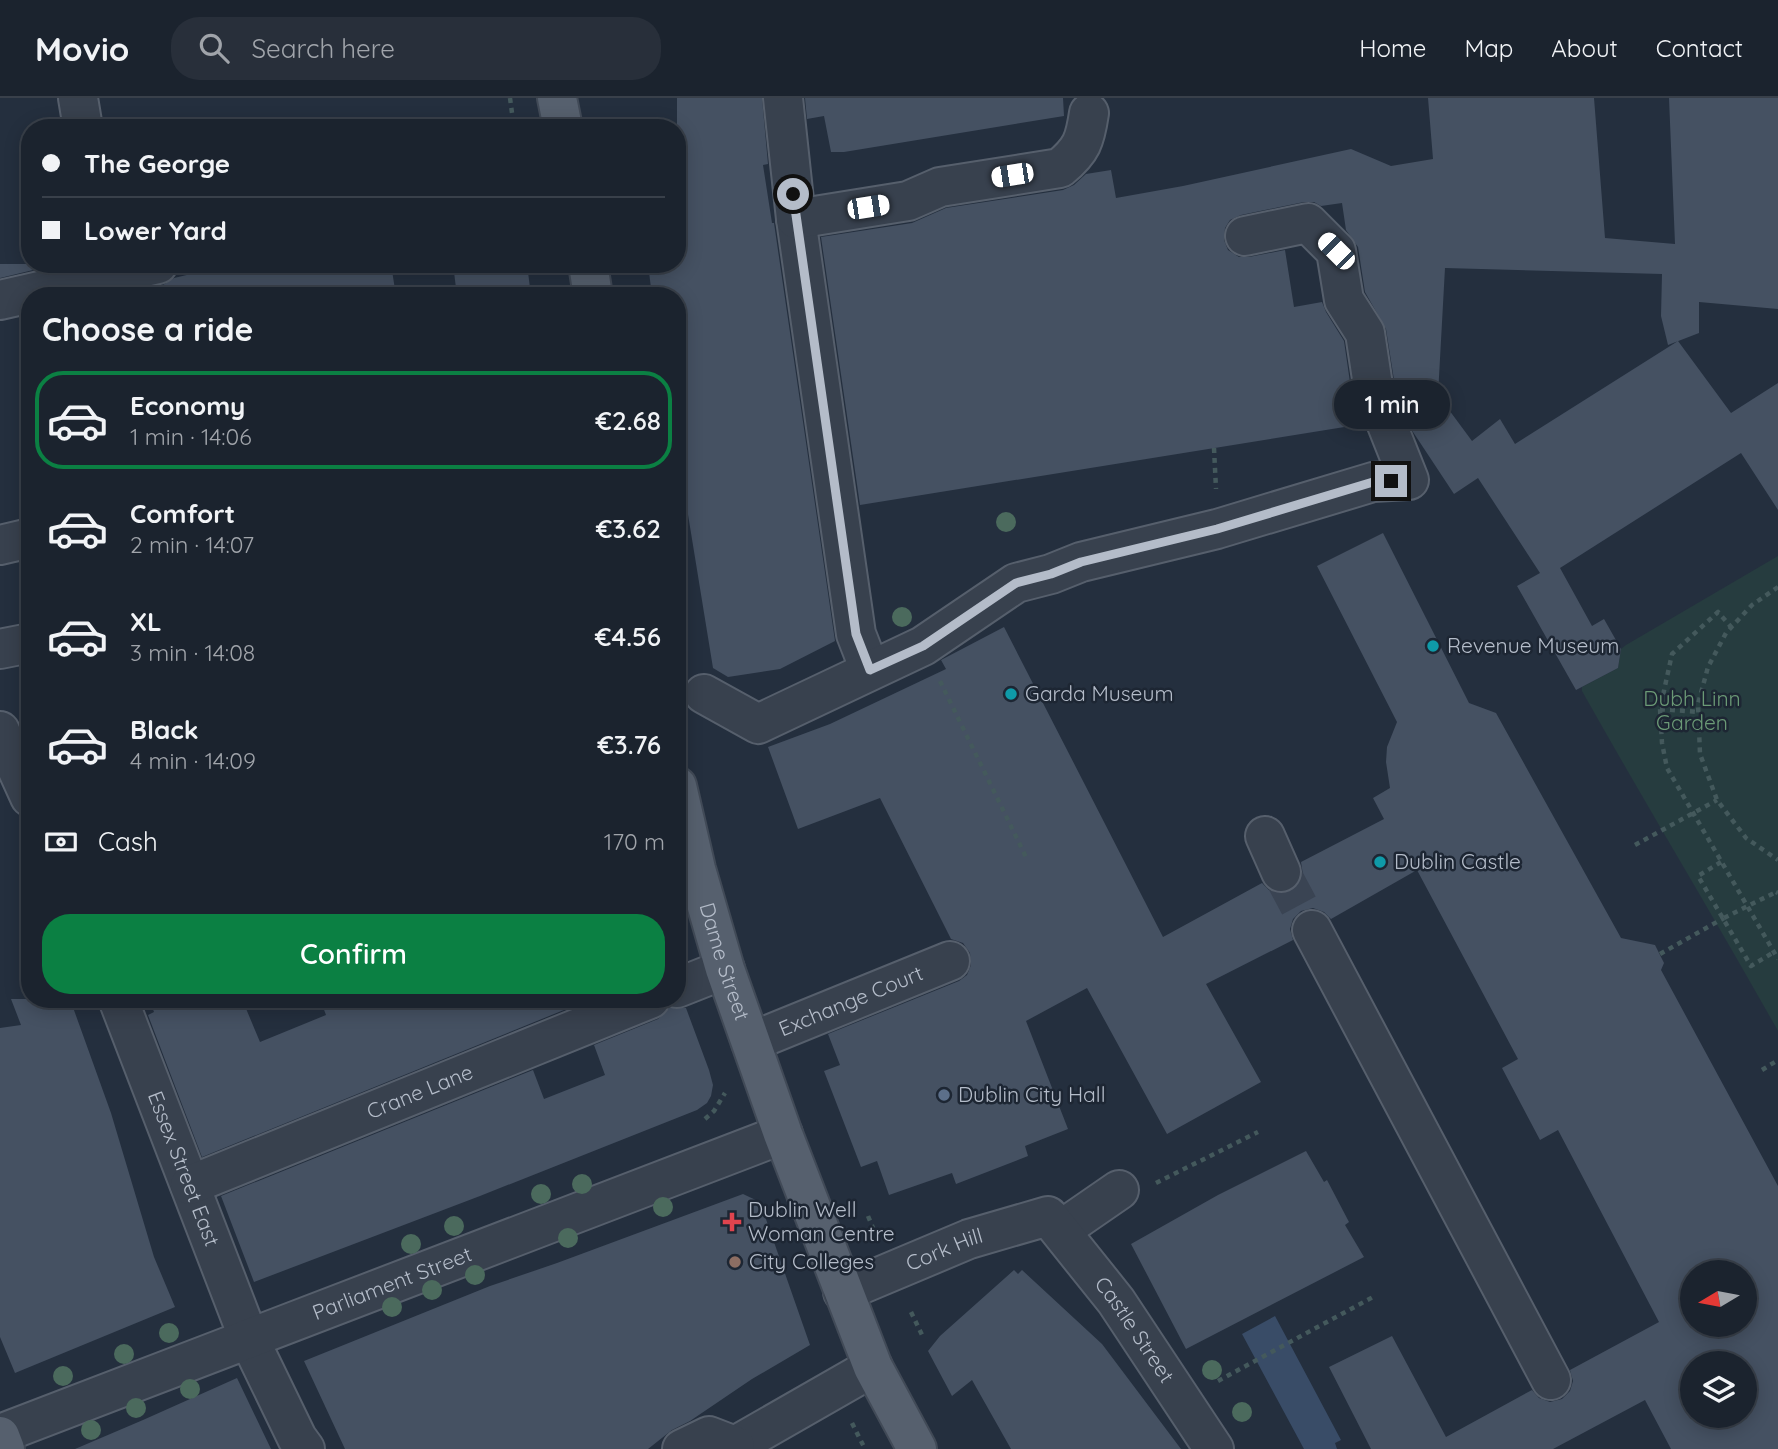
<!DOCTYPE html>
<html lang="en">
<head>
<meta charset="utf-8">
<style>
	:root { --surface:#1b232e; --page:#282f3a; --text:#f1f3f6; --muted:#a0a4aa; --line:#39404a; --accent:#0b8043 }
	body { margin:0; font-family:Quicksand,sans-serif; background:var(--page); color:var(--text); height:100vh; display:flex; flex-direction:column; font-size:26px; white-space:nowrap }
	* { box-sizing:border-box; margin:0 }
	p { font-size:23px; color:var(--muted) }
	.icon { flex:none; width:38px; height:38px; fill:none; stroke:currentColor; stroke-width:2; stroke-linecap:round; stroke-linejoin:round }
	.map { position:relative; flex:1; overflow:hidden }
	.sheet { position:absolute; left:21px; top:189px; width:665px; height:721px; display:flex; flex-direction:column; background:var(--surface); border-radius:28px; box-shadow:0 4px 18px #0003,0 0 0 2px var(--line) }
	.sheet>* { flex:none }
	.guide { position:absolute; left:21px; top:21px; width:665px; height:154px; border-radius:28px; box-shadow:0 4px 18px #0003,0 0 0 2px var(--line); display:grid; align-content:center; height:154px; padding:0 21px; background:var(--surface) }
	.needle { width:46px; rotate:260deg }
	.tools { position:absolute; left:1680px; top:1162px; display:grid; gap:14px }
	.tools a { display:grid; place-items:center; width:77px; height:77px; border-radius:50%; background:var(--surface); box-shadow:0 4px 18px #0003,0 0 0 2px var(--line); font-size:35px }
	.end { position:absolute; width:32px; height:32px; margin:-16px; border:9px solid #b4bcc9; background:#111; box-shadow:0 0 0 4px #111 }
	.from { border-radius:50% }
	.bubble { position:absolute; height:49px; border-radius:24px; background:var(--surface); box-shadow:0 4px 18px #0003,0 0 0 2px var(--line); font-size:23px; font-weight:600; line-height:49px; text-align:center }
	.car { position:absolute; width:21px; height:42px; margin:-21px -10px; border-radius:9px; box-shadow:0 0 5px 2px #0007; background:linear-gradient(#fff 24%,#345 0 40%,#fff 0 76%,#345 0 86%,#fff 0) }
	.guide b { display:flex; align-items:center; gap:24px; height:66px; font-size:26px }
	.guide b+b { border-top:2px solid var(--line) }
	.guide i { width:18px; height:18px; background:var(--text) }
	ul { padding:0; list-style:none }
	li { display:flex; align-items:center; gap:21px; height:98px; margin:0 14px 10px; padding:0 7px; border:4px solid transparent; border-radius:28px }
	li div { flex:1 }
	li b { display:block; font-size:26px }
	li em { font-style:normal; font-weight:600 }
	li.current { border-color:var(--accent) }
	li>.icon { width:63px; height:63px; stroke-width:1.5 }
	h2 { padding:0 21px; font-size:32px; line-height:84px }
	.pay { display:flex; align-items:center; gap:18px; height:77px; padding:0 21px; font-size:26px }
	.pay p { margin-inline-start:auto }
	.button { display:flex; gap:14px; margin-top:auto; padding:14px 21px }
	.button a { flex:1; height:80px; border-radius:28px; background:var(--accent); color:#fff; font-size:28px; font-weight:600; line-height:80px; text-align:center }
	header { display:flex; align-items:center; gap:42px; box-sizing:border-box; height:98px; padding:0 35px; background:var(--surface); border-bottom:2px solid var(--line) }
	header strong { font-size:33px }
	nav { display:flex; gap:38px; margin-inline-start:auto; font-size:24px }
	.search { width:490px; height:63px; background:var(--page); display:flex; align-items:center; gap:18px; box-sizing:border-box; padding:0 24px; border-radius:28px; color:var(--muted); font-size:26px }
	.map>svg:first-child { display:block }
	.green { fill:#263c3f }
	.water { fill:#394c67 }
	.building { fill:#455162; fill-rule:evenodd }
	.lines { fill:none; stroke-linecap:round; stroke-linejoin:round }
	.minor-tunnel { stroke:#3a4453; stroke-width:38; stroke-dasharray:38 19; stroke-linecap:butt }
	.minor-casing { stroke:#565f6c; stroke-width:42 }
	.major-casing { stroke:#414a57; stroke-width:42 }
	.path { stroke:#44595c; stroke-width:4.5; stroke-dasharray:5 5; stroke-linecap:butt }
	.minor { stroke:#38414e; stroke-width:38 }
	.major { stroke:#56606e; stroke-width:38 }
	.path-bridge { stroke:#44595c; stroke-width:4.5; stroke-dasharray:5 5; stroke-linecap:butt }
	.tree { fill:#4b6a5d }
	.route { stroke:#b4bcc9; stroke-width:9 }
	.culture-dot { fill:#0f9aa8; stroke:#1d2633; stroke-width:2.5 }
	.service-dot { fill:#5c6f8a; stroke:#1d2633; stroke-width:2.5 }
	.health-dot { fill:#e0444e; stroke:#1d2633; stroke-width:2.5 }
	.education-dot { fill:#8d6e63; stroke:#1d2633; stroke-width:2.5 }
	.labels { text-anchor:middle; stroke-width:5; stroke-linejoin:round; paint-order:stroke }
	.poi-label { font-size:21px; fill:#b4bcc9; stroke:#1d2633; text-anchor:start }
	.park-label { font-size:21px; fill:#6b9a76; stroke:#1d2633 }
	.street-label { font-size:21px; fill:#b4bcc9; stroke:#1d2633 }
</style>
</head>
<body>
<header>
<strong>Movio</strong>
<div class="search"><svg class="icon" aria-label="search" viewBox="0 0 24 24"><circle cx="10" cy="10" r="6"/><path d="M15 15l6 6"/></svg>Search here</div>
<nav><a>Home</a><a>Map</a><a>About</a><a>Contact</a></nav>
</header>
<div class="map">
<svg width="1778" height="1351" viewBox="0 0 1778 1351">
	<rect width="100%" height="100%" fill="#242f3e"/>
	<!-- green -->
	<path class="green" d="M1778,458V933C1714,819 1646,707 1582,593V589L1618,570L1621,551L1626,547Z"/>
	<!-- water -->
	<path class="water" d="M1275,1218L1341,1342L1335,1345L1337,1351H1304L1242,1236Z"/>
	<!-- building -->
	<path class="building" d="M677,0H762L768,66L763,67L772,125H774L835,543L780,571L728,579L713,570L677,349V198H652L648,166H677Z
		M805,0H1063L1064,18L844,54H831L824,18L807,21Z
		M1428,0H1594L1605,140L1675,146L1669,0H1778V211L1699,204V235L1668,247L1661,218L1662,176L1445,170L1438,297L1472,343L1500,321L1515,346L1678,243L1731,315L1778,285V412L1741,355L1560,470L1592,528L1604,521L1621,551L1618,570L1576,592L1517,488L1540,475L1478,380L1454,396L1413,334L1395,288L1386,231L1365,194L1358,149L1346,132L1342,105L1321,108L1314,104H1304L1241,117L1230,122L1225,130L1224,142L1228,152L1239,159H1249L1285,152L1294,209L1322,204L1326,214L1344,243L1352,298L1363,326L860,407L821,139L912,125L946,110L1063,92L1074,87L1086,76L1111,72L1116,100L1183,88L1351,51L1391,68L1433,61Z
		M0,166H58L0,180Z
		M233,166H391L396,198H117L163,187L174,180Z
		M453,166H527L531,198H457Z
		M1383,435L1469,605L1496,615L1621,840L1655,847L1664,865L1661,872L1778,1088V1351H1671L1645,1302L1553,1351H1371L1329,1269L1392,1238L1446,1339L1532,1292L1539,1300L1550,1304L1562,1301L1570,1293L1573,1283L1570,1272L1659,1224L1558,1032L1540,1042L1502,970L1518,961L1417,772L1331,821L1324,814L1313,810L1301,813L1293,821L1290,831L1293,842L1206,886L1261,984L1167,1036L1087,890L1026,923L1068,1031L1025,1048L1028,1058L956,1086L952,1075L889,1097L877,1063L861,1069L824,973L840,967L828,936L959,883L967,877L971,867L970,855L963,845L951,841L880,700L798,731L768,649L830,626L946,571L941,562L1004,529L1163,839L1262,785L1269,792L1278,796L1290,794L1298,787L1303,777L1301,764L1384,721L1373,700L1390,690L1386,664L1387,649L1397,624L1317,468ZM1692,1174H1745V1227H1692ZM1692,1265H1745V1318H1692Z
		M11,901H70L111,1015L154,1159L175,1209L15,1275L0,1239V930L21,927Z
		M149,901H242L260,944L326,917L320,901H412L416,910L440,901H591L202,1059L148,917L154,914Z
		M669,910H686L709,972L713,987L711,998L707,1005L697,1012L480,1098L254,1184L221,1098L533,972L544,1001L605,977L594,947L658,921Z
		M1306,1053L1324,1084L1327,1082L1349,1124L1345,1127L1364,1159L1186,1251L1131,1146L1218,1097Z
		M743,1096L760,1104L810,1247L752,1281L690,1323L672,1332L648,1351H345L304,1263L490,1188L557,1165Z
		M1014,1172L1018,1176L1022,1172L1102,1246L1181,1351H1011L972,1282L952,1298L928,1253L940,1238Z
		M237,1280L271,1351H75L143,1322Z"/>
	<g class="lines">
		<!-- minor-tunnel -->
		<path class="minor-tunnel" d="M1281,774L1312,832"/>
		<defs>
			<g id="minor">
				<path d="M78,0L83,30"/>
				<path d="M783,0L796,121L856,536L870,572"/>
				<path d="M796,121L908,103L940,89L1060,70C1082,52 1085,42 1089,15"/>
				<path d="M0,202L158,166"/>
				<path d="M0,447L30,440"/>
				<path d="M0,551L30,545"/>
				<path d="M704,596L758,626L923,548L1016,485L1051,476L1081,464L1217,431L1373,384L1409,382L1374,294L1365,235L1344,202L1336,153L1308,125L1245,138"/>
				<path d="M0,633L30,699"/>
				<path d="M1265,738L1281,774"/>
				<path d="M1312,832L1551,1282"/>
				<path d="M677,890L725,871"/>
				<path id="s1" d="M118,901L249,1241L297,1340L305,1351"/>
				<path id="s2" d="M751,944L950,863"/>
				<path id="s3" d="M190,1087L650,901"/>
				<path d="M1061,1132L1119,1092"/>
				<path id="s4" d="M843,1194L969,1141L1048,1118L1116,1203L1214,1351"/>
				<path id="s5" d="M0,1336L783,1036"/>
				<path d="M735,1348L873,1269"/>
				<path d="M682,1351L709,1338L735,1348"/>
			</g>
			<g id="major">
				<path d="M557,0L563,30"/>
				<path d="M588,166L593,198"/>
				<path id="s6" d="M677,688L696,771L725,871L783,1036L873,1269L917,1351"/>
				<path d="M0,1338L5,1351"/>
			</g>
		</defs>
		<!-- minor casing -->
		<use href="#minor" class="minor-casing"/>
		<!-- major casing -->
		<use href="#major" class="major-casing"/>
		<!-- path -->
		<path class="path" d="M510,0L514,30
			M1214,350L1216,391
			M1778,489L1752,507L1726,535L1708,569L1698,606L1700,656L1717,702L1746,740L1778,762
			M1732,530L1718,514L1672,556L1660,611L1662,645L1667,670L1778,861
			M940,583L1027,761
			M1660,611L1699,614
			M1635,747L1717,702
			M1721,764L1698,778L1751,868L1774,854
			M1776,794L1778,795
			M1660,856L1724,820
			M1762,972L1778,962
			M705,1021L714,1013L725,995
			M1156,1085L1258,1034
			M868,1118L873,1130
			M911,1214L923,1239
			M1218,1283L1373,1199
			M852,1325L865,1351"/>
		<!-- minor -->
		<use href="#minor" class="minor"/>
		<!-- major -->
		<use href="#major" class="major"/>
		<!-- path-bridge -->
		<path class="path-bridge" d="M1724,820L1776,794"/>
	</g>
	<!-- trees -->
	<g class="tree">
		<circle cx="1006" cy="424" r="10"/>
		<circle cx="902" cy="519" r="10"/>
		<circle cx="582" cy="1086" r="10"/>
		<circle cx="541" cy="1096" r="10"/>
		<circle cx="663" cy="1109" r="10"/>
		<circle cx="454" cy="1128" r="10"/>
		<circle cx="568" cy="1140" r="10"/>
		<circle cx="411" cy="1146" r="10"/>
		<circle cx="475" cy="1177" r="10"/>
		<circle cx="432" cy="1192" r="10"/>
		<circle cx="392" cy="1209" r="10"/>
		<circle cx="169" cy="1235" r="10"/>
		<circle cx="124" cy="1256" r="10"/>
		<circle cx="1212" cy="1272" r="10"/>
		<circle cx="63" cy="1278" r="10"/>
		<circle cx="190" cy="1291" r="10"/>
		<circle cx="136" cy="1310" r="10"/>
		<circle cx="1242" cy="1314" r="10"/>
		<circle cx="91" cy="1332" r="10"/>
	</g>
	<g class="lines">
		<!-- route -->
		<path class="route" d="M793,96L856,536L870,572L923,548L1016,485L1051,476L1081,464L1217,431L1373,384L1391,383"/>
	</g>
	<!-- markers -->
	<g class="culture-dot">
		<circle cx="1433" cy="548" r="7"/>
		<circle cx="1011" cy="596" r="7"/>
		<circle cx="1380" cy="764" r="7"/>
	</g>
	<circle class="service-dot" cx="944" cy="997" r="7"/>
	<path class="health-dot" d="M728.5 1113.5h7v7h7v7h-7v7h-7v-7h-7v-7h7z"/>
	<circle class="education-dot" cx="735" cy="1164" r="7"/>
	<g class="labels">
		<!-- poi labels -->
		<g class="poi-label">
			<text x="1447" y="555">Revenue Museum</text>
			<text x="1025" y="603">Garda Museum</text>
			<text x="1394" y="771">Dublin Castle</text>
			<text x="958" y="1004">Dublin City Hall</text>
			<text x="748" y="1119">Dublin Well<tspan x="748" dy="24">Woman Centre</tspan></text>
			<text x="749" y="1171">City Colleges</text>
		</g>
		<!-- park labels -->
		<g class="park-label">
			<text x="1692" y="608">Dubh Linn<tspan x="1692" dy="24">Garden</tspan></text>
		</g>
		<!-- street labels -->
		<g class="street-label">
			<text dy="7" stroke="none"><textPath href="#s6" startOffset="182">Dame Street</textPath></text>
			<text dy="7" stroke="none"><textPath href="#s2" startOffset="108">Exchange Court</textPath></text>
			<text dy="7" stroke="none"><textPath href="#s3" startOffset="248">Crane Lane</textPath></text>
			<text dy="7" stroke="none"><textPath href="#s1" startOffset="182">Essex Street East</textPath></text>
			<text dy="7" stroke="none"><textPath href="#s4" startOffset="110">Cork Hill</textPath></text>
			<text dy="7" stroke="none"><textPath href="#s5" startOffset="420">Parliament Street</textPath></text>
			<text dy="7" stroke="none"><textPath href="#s4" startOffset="362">Castle Street</textPath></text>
		</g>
	</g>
</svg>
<div class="tools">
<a><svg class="needle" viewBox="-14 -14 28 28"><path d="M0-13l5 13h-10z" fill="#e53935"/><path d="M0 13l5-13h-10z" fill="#a0a4aa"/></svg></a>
<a><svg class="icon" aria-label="layers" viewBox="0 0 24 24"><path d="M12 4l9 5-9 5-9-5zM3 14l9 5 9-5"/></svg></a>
</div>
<i class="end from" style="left:793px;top:96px"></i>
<i class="end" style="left:1391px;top:383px"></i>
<div class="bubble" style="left:1334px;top:282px;width:116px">1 min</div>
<i class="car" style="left:1012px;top:77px;rotate:261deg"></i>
<i class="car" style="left:868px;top:109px;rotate:81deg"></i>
<i class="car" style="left:1336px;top:153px;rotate:315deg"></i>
<div class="guide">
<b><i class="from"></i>The George</b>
<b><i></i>Lower Yard</b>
</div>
<section class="sheet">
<h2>Choose a ride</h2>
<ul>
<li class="current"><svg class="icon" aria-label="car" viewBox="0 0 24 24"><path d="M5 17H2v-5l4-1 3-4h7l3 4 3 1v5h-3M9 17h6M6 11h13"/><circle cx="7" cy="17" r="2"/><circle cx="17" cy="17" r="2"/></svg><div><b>Economy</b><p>1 min · 14:06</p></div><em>€2.68</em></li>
<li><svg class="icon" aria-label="car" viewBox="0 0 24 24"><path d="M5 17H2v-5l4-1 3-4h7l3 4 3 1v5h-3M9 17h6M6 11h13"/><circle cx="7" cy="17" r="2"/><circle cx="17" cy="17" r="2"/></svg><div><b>Comfort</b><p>2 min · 14:07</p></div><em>€3.62</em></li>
<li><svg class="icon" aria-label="car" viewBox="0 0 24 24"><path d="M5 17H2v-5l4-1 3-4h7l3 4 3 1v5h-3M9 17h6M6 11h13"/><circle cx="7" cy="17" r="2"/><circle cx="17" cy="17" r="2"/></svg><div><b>XL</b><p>3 min · 14:08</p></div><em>€4.56</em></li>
<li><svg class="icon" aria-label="car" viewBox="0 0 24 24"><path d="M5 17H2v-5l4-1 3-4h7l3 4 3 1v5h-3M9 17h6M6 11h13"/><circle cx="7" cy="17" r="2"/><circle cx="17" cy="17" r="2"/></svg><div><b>Black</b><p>4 min · 14:09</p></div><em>€3.76</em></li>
</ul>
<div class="pay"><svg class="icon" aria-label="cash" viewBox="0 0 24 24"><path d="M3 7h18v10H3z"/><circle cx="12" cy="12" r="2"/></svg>Cash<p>170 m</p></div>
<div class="button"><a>Confirm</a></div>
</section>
</div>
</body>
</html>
